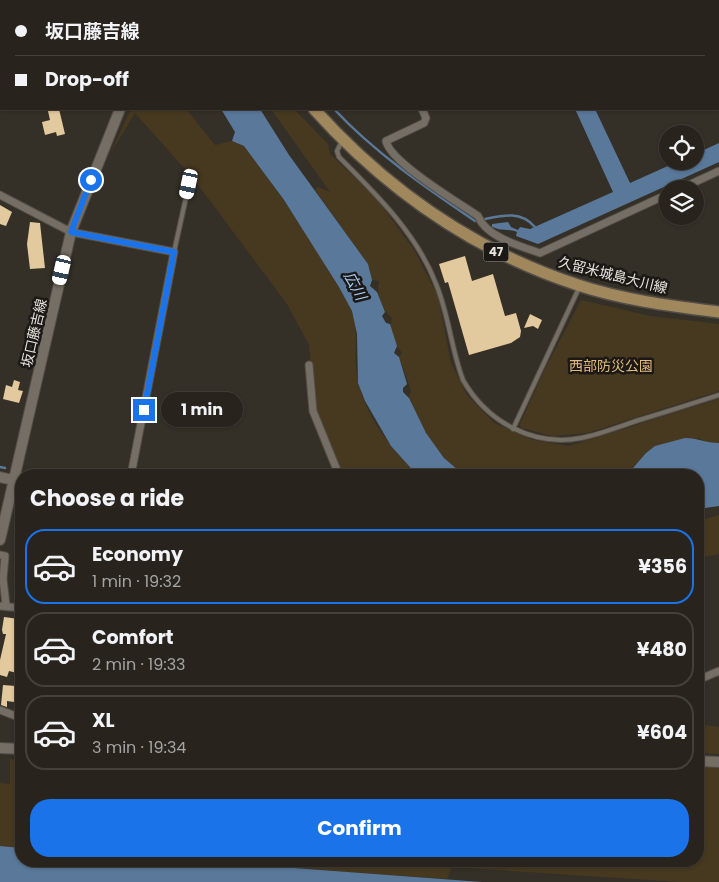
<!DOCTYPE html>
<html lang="en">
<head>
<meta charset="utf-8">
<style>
	:root { --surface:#28241d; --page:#302c26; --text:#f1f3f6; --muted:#a5a4a4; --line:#44413b; --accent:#1a73e8 }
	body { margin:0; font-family:Poppins,"Noto Sans JP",sans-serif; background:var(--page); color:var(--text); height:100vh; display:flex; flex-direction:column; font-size:19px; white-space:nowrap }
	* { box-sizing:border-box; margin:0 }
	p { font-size:16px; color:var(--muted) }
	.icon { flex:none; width:28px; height:28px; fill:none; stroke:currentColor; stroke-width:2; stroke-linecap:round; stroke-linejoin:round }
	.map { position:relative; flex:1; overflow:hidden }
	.drawer { position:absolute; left:15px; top:469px; width:689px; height:398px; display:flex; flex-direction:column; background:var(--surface); border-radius:20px; box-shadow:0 1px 4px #0004,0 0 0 1px var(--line) }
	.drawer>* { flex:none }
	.hud { position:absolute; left:0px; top:0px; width:720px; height:110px; box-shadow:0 1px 4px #0004,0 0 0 1px var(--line); display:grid; align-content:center; height:110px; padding:0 15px; background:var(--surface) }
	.controls { position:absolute; left:659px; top:125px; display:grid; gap:10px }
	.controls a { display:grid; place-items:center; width:45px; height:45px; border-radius:50%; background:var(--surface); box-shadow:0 1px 4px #0004,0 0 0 1px var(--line); font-size:25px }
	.end { position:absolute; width:22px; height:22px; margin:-11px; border:6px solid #1a73e8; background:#fff; box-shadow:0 0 0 2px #fff }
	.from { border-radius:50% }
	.bubble { position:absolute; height:35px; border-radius:18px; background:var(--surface); box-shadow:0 1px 4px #0004,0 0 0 1px var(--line); font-size:16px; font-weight:700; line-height:35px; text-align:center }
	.car { position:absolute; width:15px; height:30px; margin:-15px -8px; border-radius:6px; box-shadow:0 0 4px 1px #0007; background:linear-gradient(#fff 24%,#345 0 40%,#fff 0 76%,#345 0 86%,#fff 0) }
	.hud b { display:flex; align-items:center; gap:18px; height:48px; font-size:19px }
	.hud b+b { border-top:1px solid var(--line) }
	.hud i { width:12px; height:12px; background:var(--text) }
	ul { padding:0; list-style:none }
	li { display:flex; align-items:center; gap:15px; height:75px; margin:0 10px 8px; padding:0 5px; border:2px solid var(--line); border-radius:20px }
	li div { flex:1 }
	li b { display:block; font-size:19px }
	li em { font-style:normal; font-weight:700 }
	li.on { border-color:var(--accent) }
	li>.icon { width:45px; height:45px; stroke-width:1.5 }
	h2 { padding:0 15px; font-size:22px; line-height:60px }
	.primary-button { display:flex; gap:10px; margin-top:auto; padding:10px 15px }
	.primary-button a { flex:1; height:58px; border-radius:20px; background:var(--accent); color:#fff; font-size:20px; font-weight:700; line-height:58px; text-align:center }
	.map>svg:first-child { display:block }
	.green { fill:#473920 }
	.water { fill:#59789a }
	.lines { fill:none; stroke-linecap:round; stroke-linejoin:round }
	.stream { stroke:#59789a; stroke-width:2.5 }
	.building { fill:#e3c99e }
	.lane-casing { stroke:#524d46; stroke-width:6 }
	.street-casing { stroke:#524d46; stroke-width:9 }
	.secondary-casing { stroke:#524d46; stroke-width:12 }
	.primary-casing { stroke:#524d46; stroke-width:14 }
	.lane { stroke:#746e64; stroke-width:4 }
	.street { stroke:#746e64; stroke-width:7 }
	.secondary { stroke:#746e64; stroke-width:10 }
	.primary { stroke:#a0875c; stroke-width:11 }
	.route { stroke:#1a73e8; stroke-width:6 }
	.labels { text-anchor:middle; stroke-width:5; stroke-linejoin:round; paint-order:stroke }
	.shield { fill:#1b1815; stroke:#aaa6a2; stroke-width:1 }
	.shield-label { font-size:12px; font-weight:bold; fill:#e7e3de }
	.street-label { font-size:14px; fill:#e7e3de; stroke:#1b1815 }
	.park-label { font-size:14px; fill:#e3bc7c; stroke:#1b1815 }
	.water-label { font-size:15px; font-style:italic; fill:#a7cffb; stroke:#1b1815 }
</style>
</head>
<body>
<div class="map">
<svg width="719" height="882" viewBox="0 0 719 882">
	<rect width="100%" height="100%" fill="#353027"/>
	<!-- green -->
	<path class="green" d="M131,109H186L215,145L232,141L244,146C275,188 306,230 332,275C339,286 348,299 352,312C359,331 354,349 356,368C359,409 390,447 417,475H344L315,407L309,345L287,304L193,178L135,113L110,154Z
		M271,109H294L328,144L330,154L376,198L414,250L438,296L451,363L467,395L494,423L533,440L569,446L719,399V443H707L699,438L646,453L627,475H464L444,458L419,423L409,398L411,390L399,357L402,353C395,344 388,329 392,318C381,308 376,295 379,281L372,280L368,264L315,190L318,187L330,192Z
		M581,300L650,316L719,324V391L587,433L552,436L521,428L520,424L546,367Z
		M719,515V554L698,558V521Z
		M698,724L719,727V754L698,753Z
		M10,759L21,761V848L0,846V783L10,784Z
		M698,766L719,767V882H680L452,867L447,879L185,860H698Z"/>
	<!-- water -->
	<path class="water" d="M221,109H260L289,155L368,264L372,280L370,286L377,292L385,312L382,316L386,323L390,324L397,346L394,353L399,357L407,384L403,388V392L409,398L426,433L444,458L464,475H417L391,446L365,401L358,383L357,334L352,311L339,287L284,200L244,146L232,141L235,132Z
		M575,109H595L630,183L679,161H695V154L719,143V162L538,244L516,236L517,232C508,228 505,232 492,227V224L508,222L511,227L518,230L520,227L530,229L613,192Z
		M685,438C697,438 706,443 719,443V506L698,509V475H627L646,453L655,446Z
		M0,846L21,848V860H185L482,882H0Z"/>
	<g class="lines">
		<!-- stream -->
		<path class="stream" d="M334,109C375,153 425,187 475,221
			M485,219C504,215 521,211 535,227
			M0,467L5,468
			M28,473L40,475"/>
	</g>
	<!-- building -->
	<path class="building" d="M59,109L65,134L57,136L56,132L45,135L42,122L50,120L48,111Z
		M0,205L12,212L6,226L0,224Z
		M30,222L40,223L45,268L30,269L27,244Z
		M465,256L472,281L493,274L505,316L516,313L521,331L520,337L511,343L469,355L448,282L445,283L439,264Z
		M530,314L542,320L538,329L533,326L524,328Z
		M14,380L20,382L18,390L23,391L19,403L3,399L6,385L12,387Z
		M4,617L19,619L17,635L21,636V674L9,671L7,677L0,675V660L6,634H3L2,630Z
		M3,685L16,686L14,702L7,701V707L1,705Z"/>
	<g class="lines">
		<defs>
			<path id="lane" d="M342,141L337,151L339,157C376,194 417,234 436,284C449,315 451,349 463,380C487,422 533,447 581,438C599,435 618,427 636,421C663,413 691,404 719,395
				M174,252L189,184
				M513,429L579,288"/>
			<path id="street" d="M372,0L373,1
				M700,0V1
				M0,8L1,10
				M719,42V43
				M0,53L1,54
				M0,105L1,104
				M422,109L426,118L424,123L386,141C390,162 459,203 478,216C486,237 520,246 540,253L668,194
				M680,189L719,171
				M0,195L71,232L174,252L131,475
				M309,365L313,411L339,475
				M0,555L5,556L3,579L6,605
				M0,606L21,608
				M698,680L719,671
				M0,710L21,718"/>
			<path id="secondary" d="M172,1V0
				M0,477L13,480
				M0,540L71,232L120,109
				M0,748L21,749
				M698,761L719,762"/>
			<path id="primary" d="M216,0L217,1
				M314,109C387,190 474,251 578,285C623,300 672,306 719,312"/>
		</defs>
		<!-- lane casing -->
		<use href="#lane" class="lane-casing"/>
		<!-- street casing -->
		<use href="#street" class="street-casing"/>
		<!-- secondary casing -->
		<use href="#secondary" class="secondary-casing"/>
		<!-- primary casing -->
		<use href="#primary" class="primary-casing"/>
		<!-- lane -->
		<use href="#lane" class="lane"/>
		<!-- street -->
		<use href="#street" class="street"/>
		<!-- secondary -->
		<use href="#secondary" class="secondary"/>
		<!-- primary -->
		<use href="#primary" class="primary"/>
	</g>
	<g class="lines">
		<!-- route -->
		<path class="route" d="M91,180L71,232L174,252L144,410"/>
	</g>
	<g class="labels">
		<!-- shield labels -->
		<rect class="shield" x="483.5" y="242.5" width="25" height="19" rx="4"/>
		<g class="shield-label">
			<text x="496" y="256">47</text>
		</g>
		<!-- street labels -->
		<g class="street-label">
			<text transform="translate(613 275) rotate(14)" y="5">久留米城島大川線</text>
			<text transform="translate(34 333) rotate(-77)" y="5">坂口藤吉線</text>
		</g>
		<!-- park labels -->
		<g class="park-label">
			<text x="611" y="371">西部防災公園</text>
		</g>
		<!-- water labels -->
		<g class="water-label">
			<text transform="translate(355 286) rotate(62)" y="5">広川</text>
		</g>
	</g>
</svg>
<div class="controls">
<a><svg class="icon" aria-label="locate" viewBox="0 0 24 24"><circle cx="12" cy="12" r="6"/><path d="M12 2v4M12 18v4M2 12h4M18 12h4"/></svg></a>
<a><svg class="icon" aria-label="layers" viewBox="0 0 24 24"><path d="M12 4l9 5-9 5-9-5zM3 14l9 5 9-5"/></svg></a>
</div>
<i class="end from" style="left:91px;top:180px"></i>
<i class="end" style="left:144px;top:410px"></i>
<div class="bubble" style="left:161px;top:392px;width:82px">1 min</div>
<i class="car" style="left:189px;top:184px;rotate:192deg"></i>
<i class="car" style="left:62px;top:270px;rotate:193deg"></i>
<div class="hud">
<b><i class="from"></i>坂口藤吉線</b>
<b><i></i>Drop-off</b>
</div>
<section class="drawer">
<h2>Choose a ride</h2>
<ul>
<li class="on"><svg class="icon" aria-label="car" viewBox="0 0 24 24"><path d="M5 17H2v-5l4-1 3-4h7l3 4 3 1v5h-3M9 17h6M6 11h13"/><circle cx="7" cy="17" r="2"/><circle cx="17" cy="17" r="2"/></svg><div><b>Economy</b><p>1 min · 19:32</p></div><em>¥356</em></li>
<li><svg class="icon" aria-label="car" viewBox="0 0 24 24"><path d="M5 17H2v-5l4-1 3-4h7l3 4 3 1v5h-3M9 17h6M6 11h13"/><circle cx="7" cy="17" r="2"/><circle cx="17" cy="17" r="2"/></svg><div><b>Comfort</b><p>2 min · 19:33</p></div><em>¥480</em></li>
<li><svg class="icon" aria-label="car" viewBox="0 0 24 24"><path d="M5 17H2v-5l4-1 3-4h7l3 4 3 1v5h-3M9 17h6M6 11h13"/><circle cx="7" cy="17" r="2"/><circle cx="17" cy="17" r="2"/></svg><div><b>XL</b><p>3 min · 19:34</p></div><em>¥604</em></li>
</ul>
<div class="primary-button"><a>Confirm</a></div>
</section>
</div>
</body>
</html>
